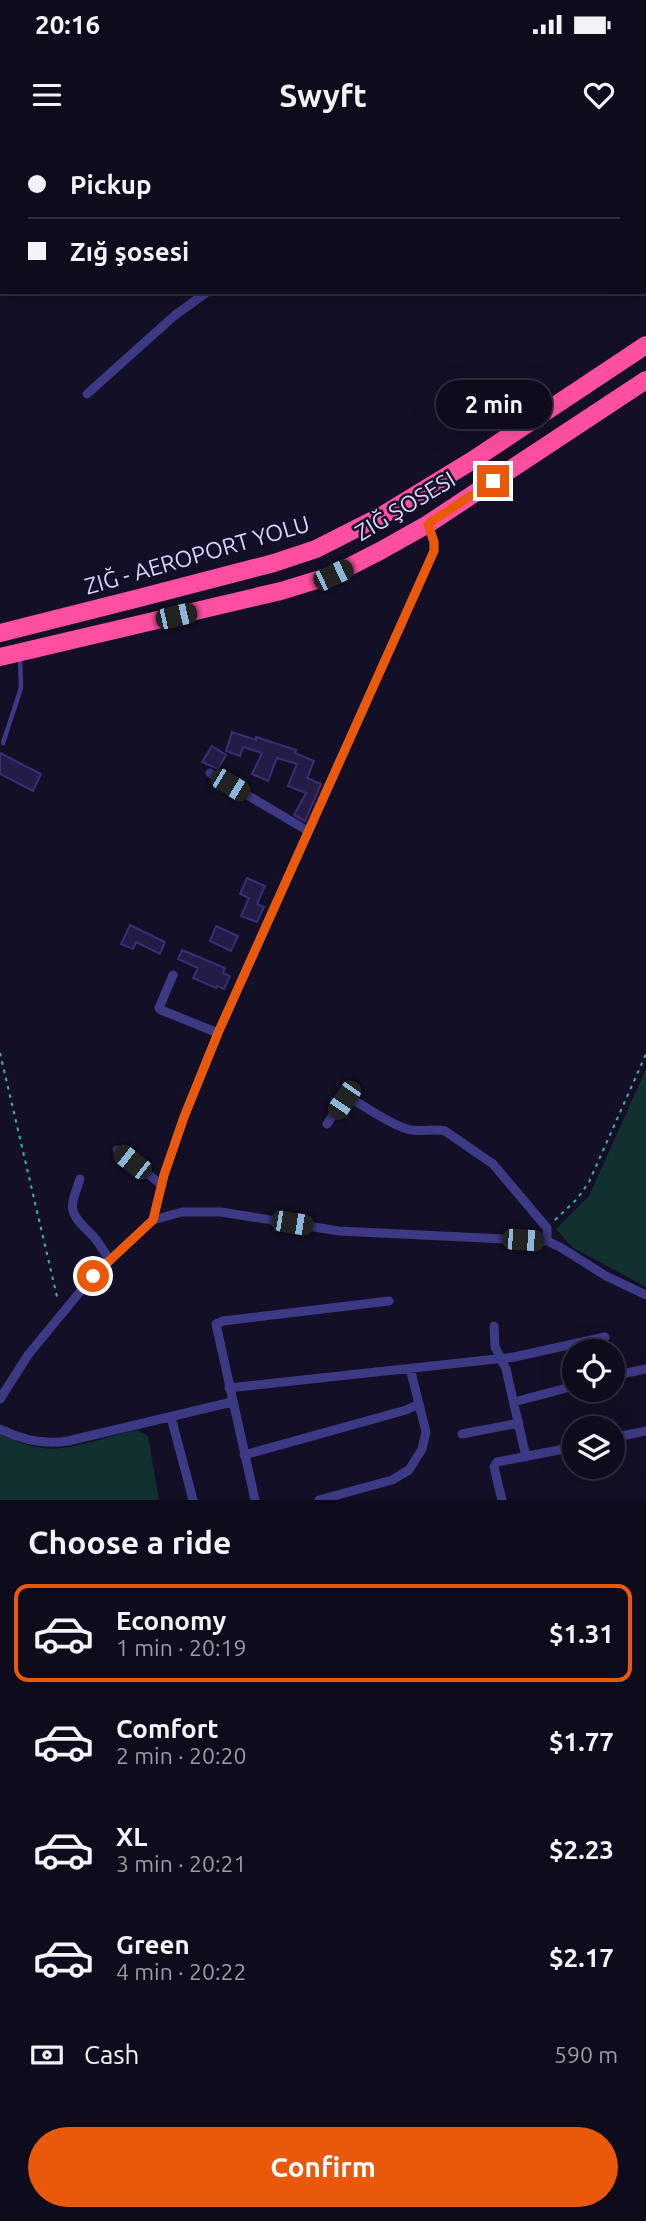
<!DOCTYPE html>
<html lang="en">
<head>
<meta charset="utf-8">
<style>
	:root { --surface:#0e0b1c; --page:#171425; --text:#f1f3f6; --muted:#9b9ba3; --line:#2e2b3b; --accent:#ea580c }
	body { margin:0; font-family:Ubuntu,sans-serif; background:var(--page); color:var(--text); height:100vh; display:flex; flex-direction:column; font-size:26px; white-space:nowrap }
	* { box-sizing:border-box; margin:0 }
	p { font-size:23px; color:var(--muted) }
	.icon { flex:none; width:38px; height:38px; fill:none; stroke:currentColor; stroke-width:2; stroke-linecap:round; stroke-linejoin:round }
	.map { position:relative; height:1360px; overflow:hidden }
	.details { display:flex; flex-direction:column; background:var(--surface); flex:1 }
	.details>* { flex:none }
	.guide { position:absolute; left:0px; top:0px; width:648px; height:154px; box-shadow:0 7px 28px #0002,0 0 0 2px var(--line); display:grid; align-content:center; height:154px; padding:0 28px; background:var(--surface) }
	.controls { position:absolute; left:562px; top:1199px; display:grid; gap:14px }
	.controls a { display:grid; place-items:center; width:63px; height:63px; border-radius:50%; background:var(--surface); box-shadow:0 7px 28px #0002,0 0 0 2px var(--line); font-size:35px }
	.end { position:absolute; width:32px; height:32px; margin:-16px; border:9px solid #ea580c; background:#fff; box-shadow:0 0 0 4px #fff }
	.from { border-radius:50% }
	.bubble { position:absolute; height:49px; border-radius:24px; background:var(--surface); box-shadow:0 7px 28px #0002,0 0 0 2px var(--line); font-size:23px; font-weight:700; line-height:49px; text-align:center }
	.car { position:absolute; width:21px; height:42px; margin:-21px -10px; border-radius:9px; box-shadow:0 0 5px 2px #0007; background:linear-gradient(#222 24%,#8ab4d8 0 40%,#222 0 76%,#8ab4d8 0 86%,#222 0) }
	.guide b { display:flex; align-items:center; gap:24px; height:66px; font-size:26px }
	.guide b+b { border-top:2px solid var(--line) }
	.guide i { width:18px; height:18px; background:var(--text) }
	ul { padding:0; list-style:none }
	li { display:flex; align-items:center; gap:21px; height:98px; margin:0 14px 10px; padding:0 14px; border:4px solid transparent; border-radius:14px }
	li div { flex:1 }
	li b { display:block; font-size:26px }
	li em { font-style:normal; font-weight:700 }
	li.current { border-color:var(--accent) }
	li>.icon { width:63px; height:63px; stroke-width:1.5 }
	h2 { padding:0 28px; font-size:32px; line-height:84px }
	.pay { display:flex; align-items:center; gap:18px; height:77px; padding:0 28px; font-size:26px }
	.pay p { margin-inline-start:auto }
	.button { display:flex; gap:14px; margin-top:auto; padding:14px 28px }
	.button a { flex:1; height:80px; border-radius:42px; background:var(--accent); color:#fff; font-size:28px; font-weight:700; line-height:80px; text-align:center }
	.status { display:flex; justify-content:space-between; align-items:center; height:49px; padding:0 35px; background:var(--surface); direction:ltr }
	.status svg { height:19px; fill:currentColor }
	header { display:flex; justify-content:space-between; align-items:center; height:91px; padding:0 28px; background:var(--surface); font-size:32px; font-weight:700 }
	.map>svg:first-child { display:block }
	.green { fill:#12302f }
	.building { fill:#241b47; stroke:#3b2d73; stroke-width:2 }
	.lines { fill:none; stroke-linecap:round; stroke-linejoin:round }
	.path { stroke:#2fb8b0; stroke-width:2; stroke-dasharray:3.5 5; stroke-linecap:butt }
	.lane { stroke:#3d3a85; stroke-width:4.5 }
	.street { stroke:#3d3a85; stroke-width:9 }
	.highway { stroke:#ff4fa3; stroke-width:18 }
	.route { stroke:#ea580c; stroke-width:9 }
	.labels { text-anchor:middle; stroke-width:5; stroke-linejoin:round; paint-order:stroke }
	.street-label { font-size:23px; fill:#d9d4ff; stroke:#130f26 }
</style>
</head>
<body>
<div class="status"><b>20:16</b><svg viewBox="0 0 49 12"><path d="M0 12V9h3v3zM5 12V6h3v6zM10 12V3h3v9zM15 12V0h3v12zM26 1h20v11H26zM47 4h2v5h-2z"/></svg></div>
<header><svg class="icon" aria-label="menu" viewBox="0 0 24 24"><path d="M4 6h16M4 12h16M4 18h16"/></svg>Swyft<svg class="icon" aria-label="heart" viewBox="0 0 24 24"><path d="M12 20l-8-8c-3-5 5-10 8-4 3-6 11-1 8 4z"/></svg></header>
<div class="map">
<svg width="646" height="1360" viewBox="0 0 646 1360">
	<rect width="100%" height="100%" fill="#130f26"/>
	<!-- green -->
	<path class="green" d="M646,929V1147L572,1107L556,1089L589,1056Z
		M137,1290L148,1296L159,1360H0V1294C14,1301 28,1306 43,1308C69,1312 110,1295 137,1290Z"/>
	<!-- building -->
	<path class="building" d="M232,592L256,600V597L296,610L295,613L314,621L307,638L321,644L305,681L294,675L306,653L288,646L297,624L277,618L268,641L252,634L262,613L243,607L240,616L226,611Z
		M212,606L226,615L218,629L202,622Z
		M0,613L41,634L33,651L0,634Z
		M247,738L265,746L257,764L264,767L257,782L241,776L249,758L240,754Z
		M130,785L165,802L160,814L136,802L133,809L121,804Z
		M216,786L238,796L231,811L210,801Z
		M182,810L225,828L223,833L230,836L224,849L217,846L216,848L193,838L198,828L178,819Z"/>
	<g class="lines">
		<!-- path -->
		<path class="path" d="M0,913L58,1161
			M555,1080L577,1059L589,1042L646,914"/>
		<!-- lane -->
		<path class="lane" d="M3,603L21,548L20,516"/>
		<!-- street -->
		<path class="street" d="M639,0V2
			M300,2L301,0
			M87,254L174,176L207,152
			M210,633L308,691
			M173,835L159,868L161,870L218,893
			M327,984L343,960H353C370,969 388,983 407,989C420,993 432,988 445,991L493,1024L547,1088V1101
			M117,1010L162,1045
			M80,1039C70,1068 67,1071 90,1093C98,1100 103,1111 110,1120
			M153,1080L182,1072H221L339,1091L547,1101L560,1107L606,1136L646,1155
			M494,1186L495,1207L506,1229L526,1317
			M612,1236L646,1229
			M229,1248L514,1217L605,1197
			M0,1259L28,1215L93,1136L153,1080L164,1035L184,977L218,893L434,411V402L428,384
			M514,1262L574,1246
			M171,1277L193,1360
			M0,1289C22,1300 43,1305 68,1301L232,1262
			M462,1294L519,1283
			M612,1298L646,1291
			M244,1315L406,1270L419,1264L410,1228
			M255,1360L216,1184L223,1181L389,1161
			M319,1360L392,1340L409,1330L422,1309L426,1292L419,1264
			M502,1360L494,1327L497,1322L574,1307"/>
		<!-- highway -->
		<path class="highway" d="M0,493L139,458L274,423L316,409L383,375L473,320L646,205
			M0,517L281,451L333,435L380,411L428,384L646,240"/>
	</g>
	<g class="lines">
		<!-- route -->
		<path class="route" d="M93,1136L153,1080L164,1035L184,977L218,893L434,411V402L428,384L493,341"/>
	</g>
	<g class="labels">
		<!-- street labels -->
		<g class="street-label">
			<text transform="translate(405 366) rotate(-31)" y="8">ZIĞ ŞOSESI</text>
			<text transform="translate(197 415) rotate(-16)" y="8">ZIĞ - AEROPORT YOLU</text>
		</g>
	</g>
</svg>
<div class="controls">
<a><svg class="icon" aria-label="locate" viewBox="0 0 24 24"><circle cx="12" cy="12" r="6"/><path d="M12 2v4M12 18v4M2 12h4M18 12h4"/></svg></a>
<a><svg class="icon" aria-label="layers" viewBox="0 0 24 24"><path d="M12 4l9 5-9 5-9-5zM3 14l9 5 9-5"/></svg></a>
</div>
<i class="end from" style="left:93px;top:1136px"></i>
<i class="end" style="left:493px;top:341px"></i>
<div class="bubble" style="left:436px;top:240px;width:116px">2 min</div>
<i class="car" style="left:333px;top:435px;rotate:64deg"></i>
<i class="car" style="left:176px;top:476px;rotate:77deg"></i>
<i class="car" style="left:230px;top:645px;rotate:121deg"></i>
<i class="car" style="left:344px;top:960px;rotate:214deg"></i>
<i class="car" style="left:132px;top:1022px;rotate:308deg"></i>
<i class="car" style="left:292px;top:1083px;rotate:99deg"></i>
<i class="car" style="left:523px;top:1100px;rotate:94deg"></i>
<div class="guide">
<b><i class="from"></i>Pickup</b>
<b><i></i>Zığ şosesi</b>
</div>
</div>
<section class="details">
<h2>Choose a ride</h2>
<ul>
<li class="current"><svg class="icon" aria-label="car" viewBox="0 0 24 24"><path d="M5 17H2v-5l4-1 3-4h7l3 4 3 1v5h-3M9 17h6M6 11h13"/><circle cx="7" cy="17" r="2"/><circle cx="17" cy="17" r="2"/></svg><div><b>Economy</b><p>1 min · 20:19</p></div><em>$1.31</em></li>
<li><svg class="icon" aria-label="car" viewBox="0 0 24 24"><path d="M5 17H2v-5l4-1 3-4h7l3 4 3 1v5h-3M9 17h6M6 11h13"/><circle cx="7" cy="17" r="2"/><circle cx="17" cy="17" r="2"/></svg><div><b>Comfort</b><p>2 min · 20:20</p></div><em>$1.77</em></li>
<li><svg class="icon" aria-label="car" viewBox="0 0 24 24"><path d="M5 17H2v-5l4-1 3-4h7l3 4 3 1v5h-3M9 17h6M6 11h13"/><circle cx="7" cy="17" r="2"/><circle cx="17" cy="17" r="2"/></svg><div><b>XL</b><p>3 min · 20:21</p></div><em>$2.23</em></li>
<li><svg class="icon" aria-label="car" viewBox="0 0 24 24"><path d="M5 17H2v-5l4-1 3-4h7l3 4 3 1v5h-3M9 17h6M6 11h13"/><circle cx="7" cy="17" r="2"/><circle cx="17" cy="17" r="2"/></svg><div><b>Green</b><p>4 min · 20:22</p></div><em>$2.17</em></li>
</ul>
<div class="pay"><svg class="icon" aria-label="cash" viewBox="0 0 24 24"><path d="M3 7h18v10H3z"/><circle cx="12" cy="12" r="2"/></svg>Cash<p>590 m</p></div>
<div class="button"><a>Confirm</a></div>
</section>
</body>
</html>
